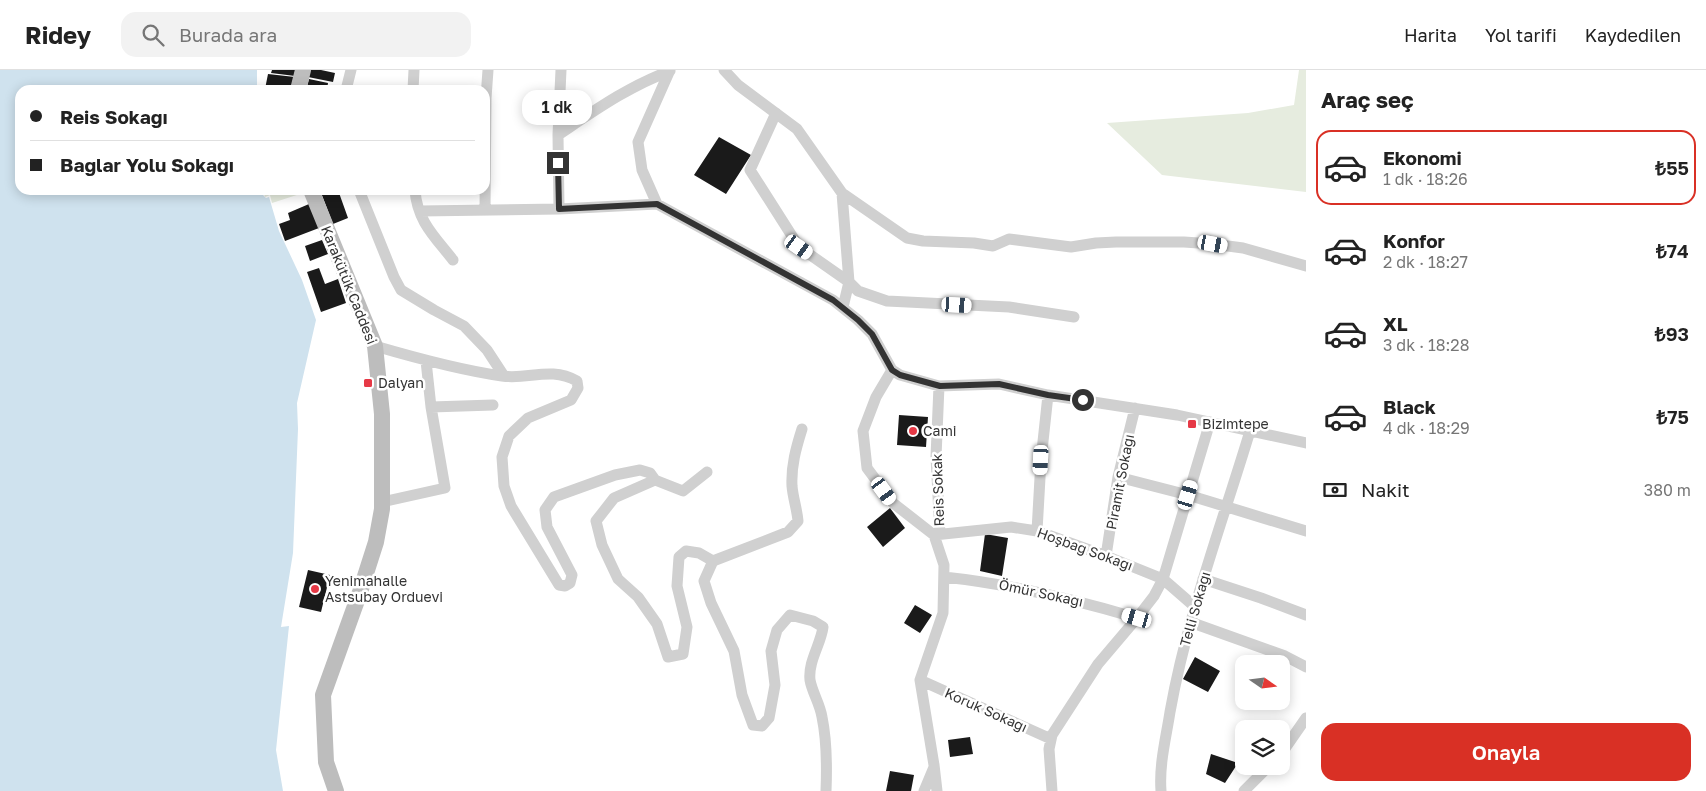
<!DOCTYPE html>
<html lang="tr">
<head>
<meta charset="utf-8">
<style>
	:root { --surface:#fff; --page:#f2f2f2; --text:#222; --muted:#767676; --line:#e0e0e0; --accent:#d93025 }
	body { margin:0; font-family:"Golos Text",sans-serif; background:var(--page); color:var(--text); height:100vh; display:flex; flex-direction:column; font-size:19px; white-space:nowrap }
	* { box-sizing:border-box; margin:0 }
	p { font-size:16px; color:var(--muted) }
	.icon { flex:none; width:28px; height:28px; fill:none; stroke:currentColor; stroke-width:2; stroke-linecap:round; stroke-linejoin:round }
	.map { position:relative; flex:1; overflow:hidden }
	.sheet { display:flex; flex-direction:column; background:var(--surface); width:400px }
	.sheet>* { flex:none }
	.guide { position:absolute; left:15px; top:15px; width:475px; height:110px; border-radius:15px; box-shadow:0 2px 12px #0003; display:grid; align-content:center; height:110px; padding:0 15px; background:var(--surface) }
	.needle { width:32px; rotate:104deg }
	.fabs { position:absolute; left:1235px; top:585px; display:grid; gap:10px }
	.fabs a { display:grid; place-items:center; width:55px; height:55px; border-radius:10px; background:var(--surface); box-shadow:0 2px 12px #0003; font-size:25px }
	.end { position:absolute; width:22px; height:22px; margin:-11px; border:6px solid #333; background:#fff; box-shadow:0 0 0 2px #fff }
	.from { border-radius:50% }
	.bubble { position:absolute; height:35px; border-radius:15px; background:var(--surface); box-shadow:0 2px 12px #0003; font-size:16px; font-weight:600; line-height:35px; text-align:center }
	.car { position:absolute; width:15px; height:30px; margin:-15px -8px; border-radius:6px; box-shadow:0 0 4px 1px #0007; background:linear-gradient(#fff 24%,#345 0 40%,#fff 0 76%,#345 0 86%,#fff 0) }
	.guide b { display:flex; align-items:center; gap:18px; height:48px; font-size:19px }
	.guide b+b { border-top:1px solid var(--line) }
	.guide i { width:12px; height:12px; background:var(--text) }
	ul { padding:0; list-style:none }
	li { display:flex; align-items:center; gap:15px; height:75px; margin:0 10px 8px; padding:0 5px; border:2px solid transparent; border-radius:15px }
	li div { flex:1 }
	li b { display:block; font-size:19px }
	li em { font-style:normal; font-weight:600 }
	li.on { border-color:var(--accent) }
	li>.icon { width:45px; height:45px; stroke-width:1.5 }
	h2 { padding:0 15px; font-size:22px; line-height:60px }
	.pay { display:flex; align-items:center; gap:12px; height:55px; padding:0 15px; font-size:19px }
	.pay p { margin-inline-start:auto }
	.cta { display:flex; gap:10px; margin-top:auto; padding:10px 15px }
	.cta a { flex:1; height:58px; border-radius:15px; background:var(--accent); color:#fff; font-size:20px; font-weight:600; line-height:58px; text-align:center }
	header { display:flex; align-items:center; gap:30px; box-sizing:border-box; height:70px; padding:0 25px; background:var(--surface); border-bottom:1px solid var(--line) }
	header strong { font-size:24px }
	nav { display:flex; gap:28px; margin-inline-start:auto; font-size:18px }
	.search { width:350px; height:45px; background:var(--page); display:flex; align-items:center; gap:12px; box-sizing:border-box; padding:0 18px; border-radius:15px; color:var(--muted); font-size:19px }
	main { display:flex; flex:1; min-height:0 }
	.map>svg:first-child { display:block }
	.green { fill:#e6ecdf }
	.water { fill:#cfe2ee }
	.building { fill:#1a1a1a }
	.lines { fill:none; stroke-linecap:round; stroke-linejoin:round }
	.street { stroke:#d0d0d0; stroke-width:11 }
	.secondary { stroke:#bdbdbd; stroke-width:16 }
	.route { stroke:#333; stroke-width:6 }
	.poi-dot { fill:#e63946; stroke:#fff; stroke-width:2 }
	.labels { text-anchor:middle; stroke-width:5; stroke-linejoin:round; paint-order:stroke }
	.street-label { font-size:14px; fill:#333; stroke:#fff }
	.poi-label { font-size:14px; fill:#333; stroke:#fff; text-anchor:start }
</style>
</head>
<body>
<header>
<strong>Ridey</strong>
<div class="search"><svg class="icon" aria-label="search" viewBox="0 0 24 24"><circle cx="10" cy="10" r="6"/><path d="M15 15l6 6"/></svg>Burada ara</div>
<nav><a>Harita</a><a>Yol tarifi</a><a>Kaydedilen</a></nav>
</header>
<main>
<div class="map">
<svg width="1306" height="721" viewBox="0 0 1306 721">
	<rect width="100%" height="100%" fill="#fff"/>
	<!-- green -->
	<path class="green" d="M1299,0H1306V122L1162,105L1107,53L1248,43L1294,35Z
		M268,120H302L303,123L272,133L270,125L265,127L264,123Z"/>
	<!-- water -->
	<path class="water" d="M0,0H257V20H20V120H267L264,121L263,125L266,128L269,127L279,161L302,210L316,250L297,333L298,359L293,483L281,557L289,556L276,680L283,721H0Z"/>
	<!-- building -->
	<path class="building" d="M272,0H296L295,6L271,3Z
		M309,0H321L335,3L333,12L308,7Z
		M268,4L295,7L292,20L265,19Z
		M309,9L328,13L327,20L307,17Z
		M719,67L751,85L726,124L694,105Z
		M320,120H338L348,148L333,154Z
		M309,134L319,158L285,171L279,154L290,150L288,143Z
		M322,170L328,184L310,191L305,176Z
		M319,198L325,214L338,209L346,233L321,242L307,202Z
		M899,345L928,347L926,377L897,375Z
		M890,438L905,458L883,477L867,457Z
		M985,464L1008,468L1002,506L980,501Z
		M308,500L330,505L321,542L299,537Z
		M915,535L932,545L920,563L904,553Z
		M1195,587L1220,601L1208,622L1183,609Z
		M970,667L973,684L950,687L948,670Z
		M1211,684L1238,693L1225,713L1206,704Z
		M890,701L914,705L911,721H886Z"/>
	<g class="lines">
		<!-- street -->
		<path class="street" d="M670,0L638,72L642,100L657,134L833,230L858,250L872,264L892,300L900,305L939,316L999,314L1048,325L1177,345L1306,373
			M724,0L738,15L797,59L842,123L907,168L923,171L974,173L993,176L1009,169L1071,177L1096,173L1116,172H1184L1213,174L1243,178L1306,196
			M346,20L351,0
			M413,20L414,0
			M776,43L750,100L799,177L849,212L843,237
			M558,65C594,41 629,16 670,1
			M359,120L394,207L401,220L434,240L464,256L487,280L504,306
			M415,120C417,151 435,167 453,190
			M842,123L849,212L858,221L887,231L1009,237L1074,247
			M559,139L558,65L561,0
			M485,140L486,28L488,0
			M420,141L559,139L657,134
			M375,276C416,288 459,300 502,306C529,310 550,296 577,311L578,318L571,330L528,348L509,366L502,387L504,416L511,436L559,515L565,516L570,513L572,505L547,457L545,440L554,427L615,405L640,400L650,403L655,410L683,421L707,402
			M892,300L876,327L863,361L867,398L893,433L934,465L944,495L943,543L920,610L934,695L937,721
			M939,316L936,387L940,464
			M431,337L493,335
			M802,359C796,378 791,396 792,416C793,428 797,439 798,451L788,462L713,491L704,511L711,533L734,581L742,625L753,655L762,656L769,648L775,615L771,581L777,560L790,545L813,551L823,557C821,574 808,591 810,610C812,622 820,634 822,647C827,671 827,696 826,721
			M1118,407L1188,425L1306,461
			M655,410L614,428L596,451L602,475L618,509L638,527L657,554L668,587L683,584L687,557L677,516L679,487L686,481L699,483L713,491
			M382,432L445,418L431,337L426,291
			M1037,461L1041,390L1048,325
			M934,465L1011,457L1037,461L1106,486L1163,509L1194,536
			M1106,486L1118,407L1135,338
			M944,507C1010,514 1073,529 1137,548
			M1203,509L1261,528L1306,545
			M1190,552L1285,586L1306,597
			M920,610L1051,669
			M1281,684L1306,648
			M924,721L934,697
			M1052,721L1049,679L1052,665L1098,594L1137,548L1154,526L1163,509L1210,352
			M1161,721C1159,694 1166,668 1170,642C1187,546 1222,454 1250,361
			M1244,721L1269,696"/>
		<!-- secondary -->
		<path class="secondary" d="M298,20L303,0
			M311,120L375,276L382,344V439L376,472L360,522L323,625L326,692L336,721"/>
	</g>
	<g class="lines">
		<!-- route -->
		<path class="route" d="M558,93L559,139L657,134L833,230L858,250L872,264L892,300L900,305L940,316L999,314L1048,325L1083,330"/>
	</g>
	<!-- markers -->
	<g class="poi-dot">
		<rect x="363" y="308" width="10" height="10" rx="2.5"/>
		<rect x="1187" y="349" width="10" height="10" rx="2.5"/>
		<circle cx="913" cy="361" r="5"/>
		<circle cx="315" cy="519" r="5"/>
	</g>
	<g class="labels">
		<!-- street labels -->
		<g class="street-label">
			<text transform="translate(349 215) rotate(68)" y="5">Karakütük Caddesi</text>
			<text transform="translate(1120 412) rotate(-79)" y="5">Piramit Sokağı</text>
			<text transform="translate(938 420) rotate(-92)" y="5">Reis Sokak</text>
			<text transform="translate(1085 479) rotate(20)" y="5">Hoşbağ Sokağı</text>
			<text transform="translate(1041 523) rotate(12)" y="5">Ömür Sokağı</text>
			<text transform="translate(1195 539) rotate(-74)" y="5">Telli Sokağı</text>
			<text transform="translate(986 640) rotate(24)" y="5">Koruk Sokağı</text>
		</g>
		<!-- poi labels -->
		<g class="poi-label">
			<text x="378" y="318">Dalyan</text>
			<text x="1202" y="359">Bizimtepe</text>
			<text x="923" y="366">Cami</text>
			<text x="325" y="516">Yenimahalle<tspan x="325" dy="16">Astsubay Orduevi</tspan></text>
		</g>
	</g>
</svg>
<div class="fabs">
<a><svg class="needle" viewBox="-14 -14 28 28"><path d="M0-13l5 13h-10z" fill="#e53935"/><path d="M0 13l5-13h-10z" fill="#767676"/></svg></a>
<a><svg class="icon" aria-label="layers" viewBox="0 0 24 24"><path d="M12 4l9 5-9 5-9-5zM3 14l9 5 9-5"/></svg></a>
</div>
<i class="end from" style="left:1083px;top:330px"></i>
<i class="end" style="left:558px;top:93px"></i>
<div class="bubble" style="left:522px;top:20px;width:70px">1 dk</div>
<i class="car" style="left:1213px;top:174px;rotate:100deg"></i>
<i class="car" style="left:799px;top:177px;rotate:125deg"></i>
<i class="car" style="left:957px;top:235px;rotate:93deg"></i>
<i class="car" style="left:1041px;top:390px;rotate:183deg"></i>
<i class="car" style="left:884px;top:421px;rotate:144deg"></i>
<i class="car" style="left:1188px;top:425px;rotate:17deg"></i>
<i class="car" style="left:1137px;top:548px;rotate:286deg"></i>
<div class="guide">
<b><i class="from"></i>Reis Sokağı</b>
<b><i></i>Bağlar Yolu Sokağı</b>
</div>
</div>
<section class="sheet">
<h2>Araç seç</h2>
<ul>
<li class="on"><svg class="icon" aria-label="car" viewBox="0 0 24 24"><path d="M5 17H2v-5l4-1 3-4h7l3 4 3 1v5h-3M9 17h6M6 11h13"/><circle cx="7" cy="17" r="2"/><circle cx="17" cy="17" r="2"/></svg><div><b>Ekonomi</b><p>1 dk · 18:26</p></div><em>₺55</em></li>
<li><svg class="icon" aria-label="car" viewBox="0 0 24 24"><path d="M5 17H2v-5l4-1 3-4h7l3 4 3 1v5h-3M9 17h6M6 11h13"/><circle cx="7" cy="17" r="2"/><circle cx="17" cy="17" r="2"/></svg><div><b>Konfor</b><p>2 dk · 18:27</p></div><em>₺74</em></li>
<li><svg class="icon" aria-label="car" viewBox="0 0 24 24"><path d="M5 17H2v-5l4-1 3-4h7l3 4 3 1v5h-3M9 17h6M6 11h13"/><circle cx="7" cy="17" r="2"/><circle cx="17" cy="17" r="2"/></svg><div><b>XL</b><p>3 dk · 18:28</p></div><em>₺93</em></li>
<li><svg class="icon" aria-label="car" viewBox="0 0 24 24"><path d="M5 17H2v-5l4-1 3-4h7l3 4 3 1v5h-3M9 17h6M6 11h13"/><circle cx="7" cy="17" r="2"/><circle cx="17" cy="17" r="2"/></svg><div><b>Black</b><p>4 dk · 18:29</p></div><em>₺75</em></li>
</ul>
<div class="pay"><svg class="icon" aria-label="cash" viewBox="0 0 24 24"><path d="M3 7h18v10H3z"/><circle cx="12" cy="12" r="2"/></svg>Nakit<p>380 m</p></div>
<div class="cta"><a>Onayla</a></div>
</section>
</main>
</body>
</html>
